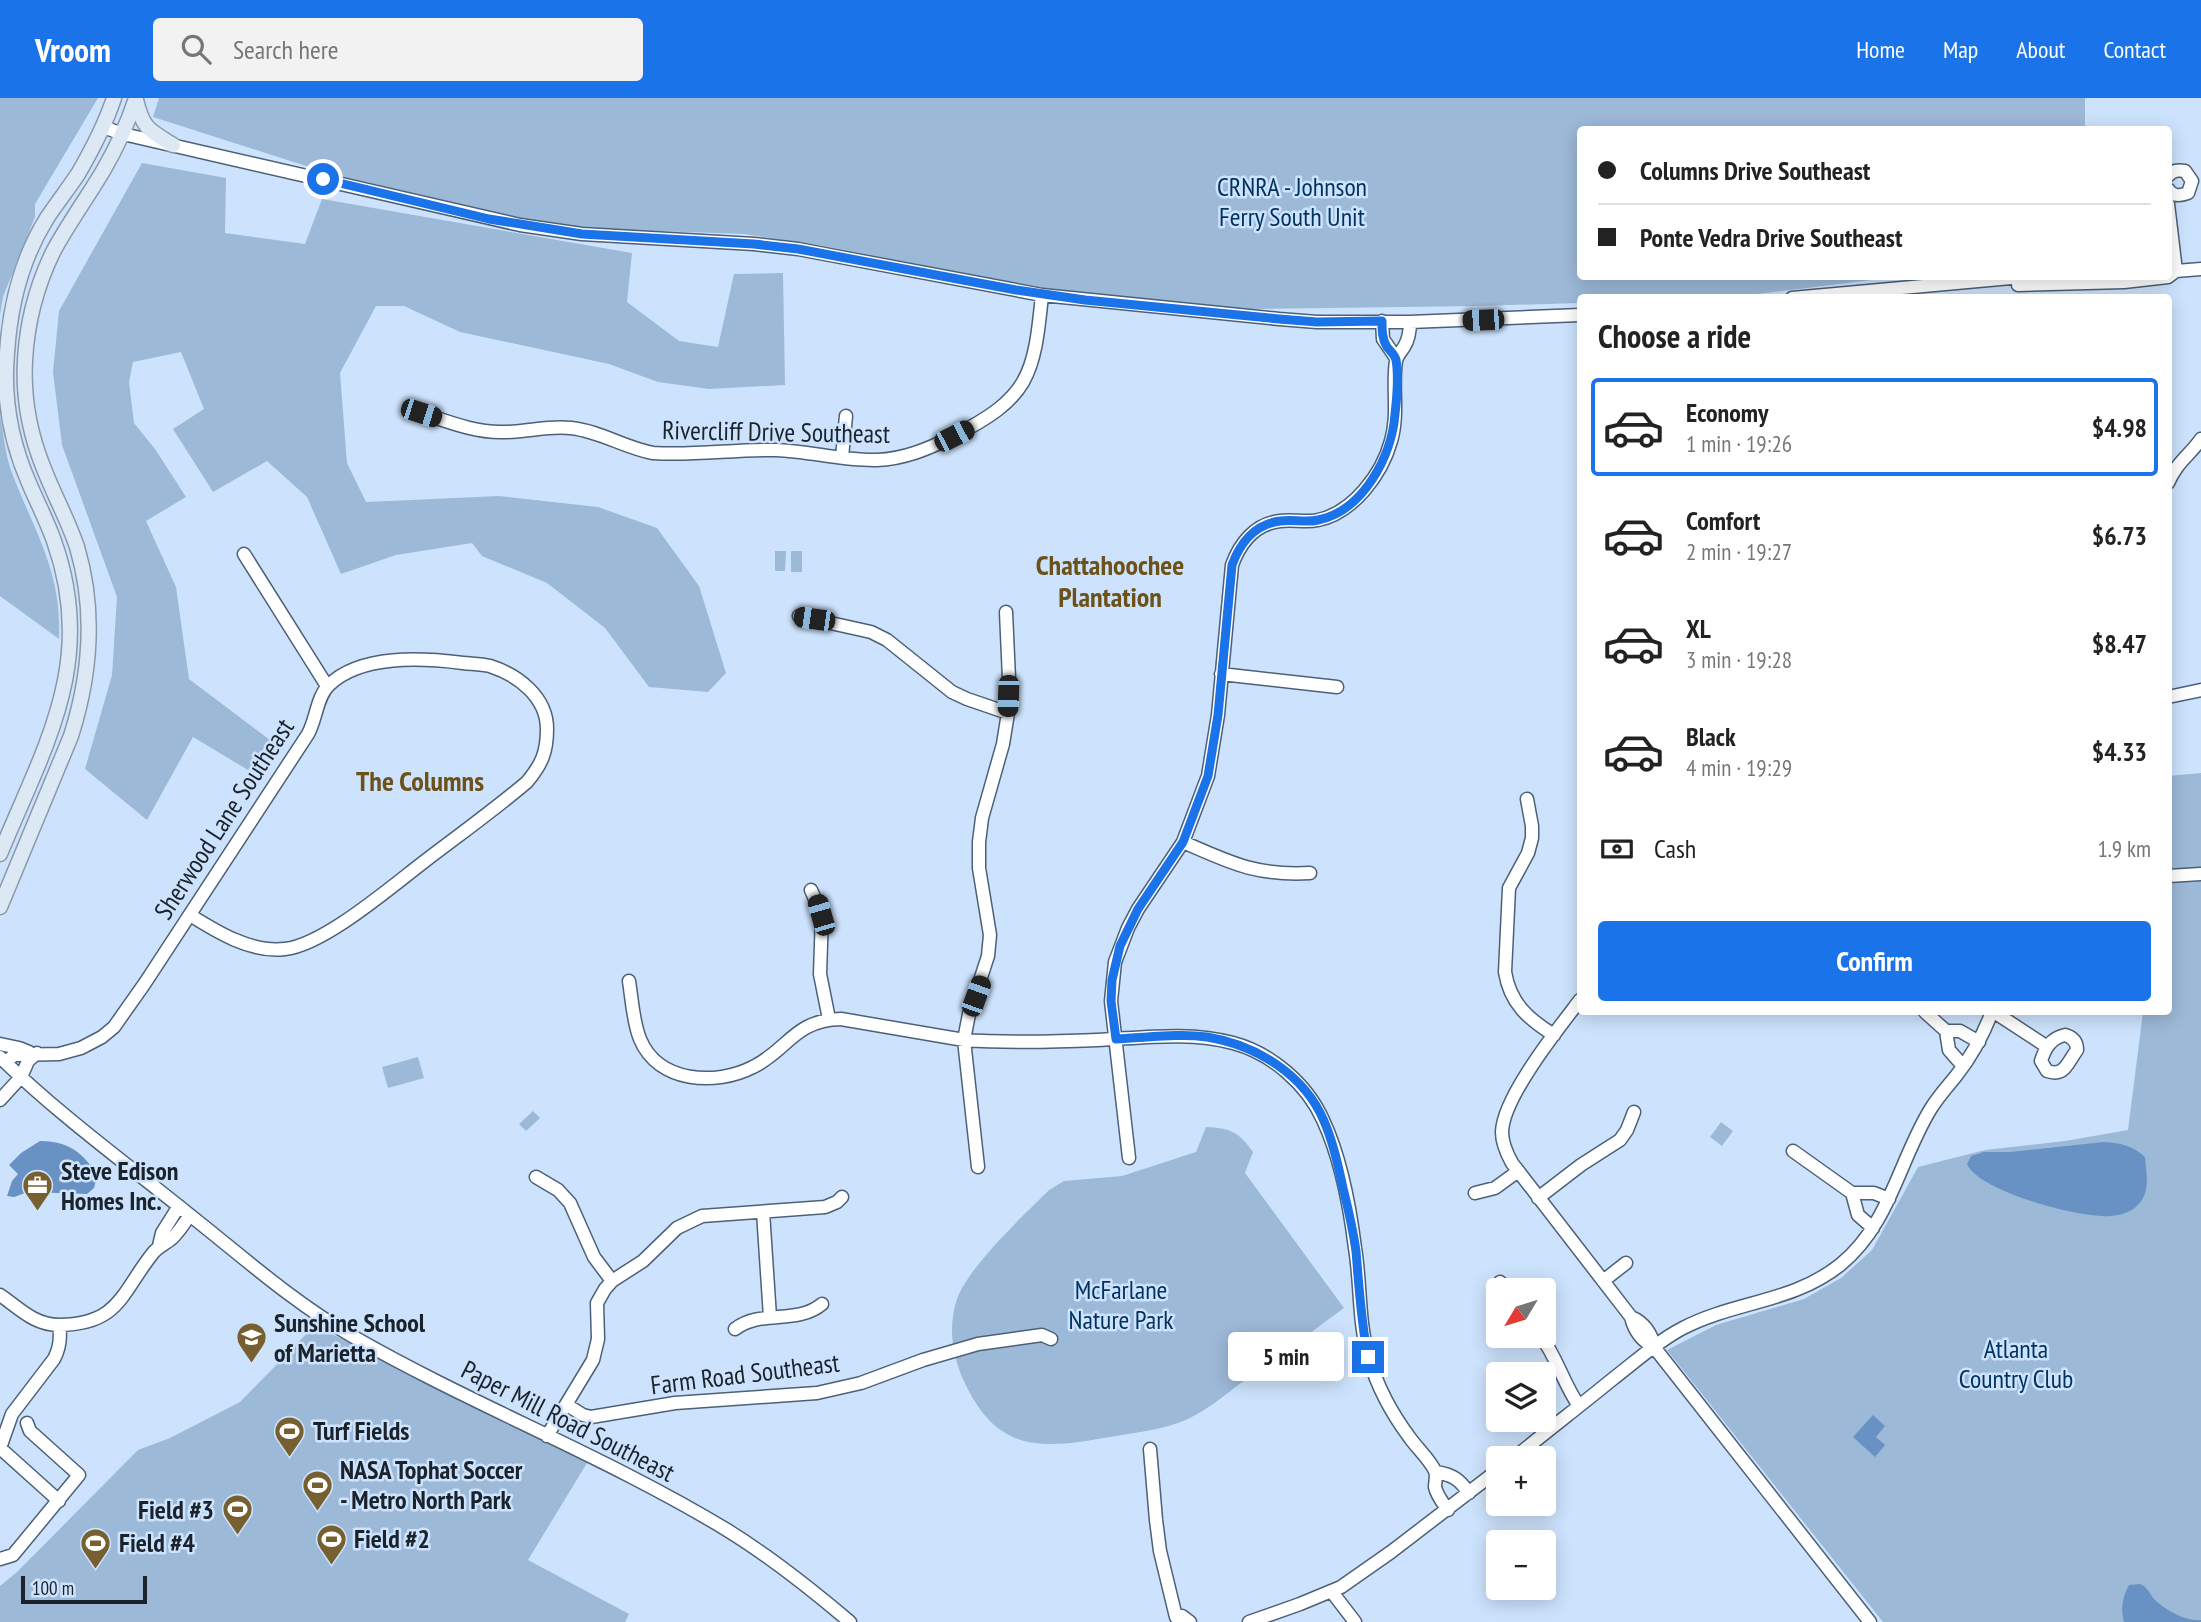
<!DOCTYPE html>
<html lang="en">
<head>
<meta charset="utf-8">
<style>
	:root { --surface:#fff; --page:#f2f2f2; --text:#222; --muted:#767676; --line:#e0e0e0; --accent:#1a73e8 }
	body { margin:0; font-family:"PT Sans Narrow",sans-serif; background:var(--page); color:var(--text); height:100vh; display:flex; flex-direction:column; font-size:26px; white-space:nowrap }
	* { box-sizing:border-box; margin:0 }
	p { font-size:23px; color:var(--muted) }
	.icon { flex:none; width:38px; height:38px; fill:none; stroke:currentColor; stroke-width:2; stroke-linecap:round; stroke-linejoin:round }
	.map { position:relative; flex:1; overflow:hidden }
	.side { position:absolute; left:1577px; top:196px; width:595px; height:721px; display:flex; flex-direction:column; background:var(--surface); border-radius:7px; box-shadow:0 4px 18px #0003 }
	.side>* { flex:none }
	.hud { position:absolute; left:1577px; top:28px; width:595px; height:154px; border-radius:7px; box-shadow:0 4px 18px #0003; display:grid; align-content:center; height:154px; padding:0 21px; background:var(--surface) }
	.needle { width:46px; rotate:232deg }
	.buttons { position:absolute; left:1486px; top:1180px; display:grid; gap:14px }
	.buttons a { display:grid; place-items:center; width:70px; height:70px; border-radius:7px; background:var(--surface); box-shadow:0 4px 18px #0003; font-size:35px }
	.scale { position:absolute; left:21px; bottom:18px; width:126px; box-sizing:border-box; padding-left:7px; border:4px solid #1a232c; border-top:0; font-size:19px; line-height:24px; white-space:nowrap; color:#1a232c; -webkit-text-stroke:5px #cde3fd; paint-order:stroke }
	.end { position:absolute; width:32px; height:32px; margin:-16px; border:9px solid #1a73e8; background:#fff; box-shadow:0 0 0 4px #fff }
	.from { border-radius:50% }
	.bubble { position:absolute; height:49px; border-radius:7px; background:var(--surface); box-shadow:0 4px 18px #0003; font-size:23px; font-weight:800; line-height:49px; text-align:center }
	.car { position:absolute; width:21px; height:42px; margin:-21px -10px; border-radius:9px; box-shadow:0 0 5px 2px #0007; background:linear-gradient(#222 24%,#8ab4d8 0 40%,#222 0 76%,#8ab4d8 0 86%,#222 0) }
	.hud b { display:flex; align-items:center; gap:24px; height:66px; font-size:26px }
	.hud b+b { border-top:2px solid var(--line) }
	.hud i { width:18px; height:18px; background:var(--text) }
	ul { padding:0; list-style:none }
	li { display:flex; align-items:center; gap:21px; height:98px; margin:0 14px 10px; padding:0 7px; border:4px solid transparent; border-radius:7px }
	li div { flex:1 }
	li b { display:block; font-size:26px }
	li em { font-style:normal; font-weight:800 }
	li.active { border-color:var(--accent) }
	li>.icon { width:63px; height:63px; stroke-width:1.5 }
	h2 { padding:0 21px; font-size:32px; line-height:84px }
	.pay { display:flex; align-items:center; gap:18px; height:77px; padding:0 21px; font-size:26px }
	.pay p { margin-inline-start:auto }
	.cta { display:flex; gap:14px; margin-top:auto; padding:14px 21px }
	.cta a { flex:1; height:80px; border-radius:7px; background:var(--accent); color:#fff; font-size:28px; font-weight:800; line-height:80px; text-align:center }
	header { display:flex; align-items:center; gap:42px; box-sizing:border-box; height:98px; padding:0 35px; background:var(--accent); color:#fff }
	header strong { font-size:33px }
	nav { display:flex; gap:38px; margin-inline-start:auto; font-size:24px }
	.search { width:490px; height:63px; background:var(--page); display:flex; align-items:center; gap:18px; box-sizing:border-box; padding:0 24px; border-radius:7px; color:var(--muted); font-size:26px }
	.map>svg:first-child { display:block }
	.green { fill:#9db9d8 }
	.water { fill:#6792c3 }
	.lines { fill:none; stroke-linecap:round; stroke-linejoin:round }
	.minor-casing { stroke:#4c6076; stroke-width:15 }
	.major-casing { stroke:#8a99aa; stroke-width:17 }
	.minor { stroke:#fff; stroke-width:12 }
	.major { stroke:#dde8f5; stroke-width:14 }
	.route { stroke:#1a73e8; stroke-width:9 }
	.labels { text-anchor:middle; stroke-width:5; stroke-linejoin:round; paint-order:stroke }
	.park-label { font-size:26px; fill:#00325f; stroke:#cde3fd }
	.street-label { font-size:26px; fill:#1a232c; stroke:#cde3fd }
	.poi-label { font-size:26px; font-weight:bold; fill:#1a232c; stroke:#cde3fd; text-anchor:start }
	.neighbourhood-label { font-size:28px; font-weight:bold; fill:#6c5119; stroke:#cde3fd }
</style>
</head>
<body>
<header>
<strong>Vroom</strong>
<div class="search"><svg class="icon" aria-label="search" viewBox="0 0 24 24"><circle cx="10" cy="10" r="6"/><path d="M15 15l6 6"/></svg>Search here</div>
<nav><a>Home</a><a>Map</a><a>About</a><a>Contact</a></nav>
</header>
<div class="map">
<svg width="2201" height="1524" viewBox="0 0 2201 1524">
	<rect width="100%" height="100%" fill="#cde3fd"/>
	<!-- green -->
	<path class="green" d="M0,0H98L35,106V119L3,199L0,217Z
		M159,0H2085V31L1580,32V178L1896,179L1725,200H1580V205L1479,208L1252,211L1083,198L824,148L744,136L599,131L537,124L331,76L153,19Z
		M142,65L226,80L225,135L305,146L322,101L632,155L627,204L679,243L718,249L734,176L783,175L785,287L709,291L658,284L609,266L460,234L404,208H376L340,275L347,365L366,404L499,398L598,409L657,430L699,488L726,575L708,594L649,589L605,530L547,485L482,458L472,445L396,457L341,476L307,399L267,363L213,394L173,331L204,311L181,254L133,264L129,284L134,325L155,351L186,399L146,423L176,489L189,581L270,642L248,672L193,639L147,722L85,671L112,577L117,499L62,347L53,274L59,213Z
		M0,317C4,336 5,357 12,375C35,435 62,473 59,541L0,498Z
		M775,453H786L785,473H775Z
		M791,453H802V474H791Z
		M2201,675V1524H1883L1667,1252L1716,1227L1804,1201L1841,1180L1872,1152L1918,1069L1985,1052L2065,1043L2128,1032L2143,914H2168V678Z
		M418,959L424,980L388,990L382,969Z
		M533,1013L540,1020L526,1033L519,1026Z
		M1721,1024L1733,1033L1722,1048L1710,1039Z
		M1206,1029C1230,1030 1239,1034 1253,1054L1245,1075L1344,1210C1310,1235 1276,1261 1241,1285C1225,1297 1207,1312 1188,1321C1166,1331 1140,1334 1116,1338C1042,1351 997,1358 962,1279C952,1254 948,1228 957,1201C969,1168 1023,1118 1049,1092L1064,1083L1122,1078L1196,1054Z
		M315,1227L458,1302L587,1365L528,1462L629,1516L625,1524H0V1488L17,1474L138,1352L170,1340L240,1304Z"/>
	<!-- water -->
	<path class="water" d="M40,1043C67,1043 84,1054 97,1078L94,1090L87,1096L28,1094L14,1099L7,1098L12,1083L18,1076L9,1067L21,1055Z
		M2103,1044C2120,1045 2132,1047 2145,1059C2146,1073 2150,1089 2142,1102C2135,1113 2123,1117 2110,1118C2081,1121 1978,1093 1967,1066L1971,1058L1984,1054H2010Z
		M1873,1317L1885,1328L1876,1339L1885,1347L1875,1359L1853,1339Z
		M2140,1486C2149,1490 2149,1496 2155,1502C2165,1512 2187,1524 2201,1522V1524H2124C2120,1511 2123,1498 2129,1487Z"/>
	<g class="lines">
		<defs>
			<path id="minor" d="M103,29L123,36L520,127L582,136L754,146L798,151L1042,197L1279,221L1317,224H1410L1580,217
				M2168,78C2173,72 2178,72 2185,73L2192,83L2188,95C2180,98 2173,99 2168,91
				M2168,106L2176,173
				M2171,170L2176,173L2201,171
				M2018,187L2124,184L2168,179L2176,173
				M1792,200L2033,178
				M1382,223L1383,241L1396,260
				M421,315C447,323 473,334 500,334C524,335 547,327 571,330C600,333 625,350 653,355C694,358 735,351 776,352C809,353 843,363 877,362C904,361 928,351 952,339C1029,300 1034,279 1042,197
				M842,359L846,318
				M2168,385C2177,364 2189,358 2201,341
				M244,456L327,588
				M799,518L871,534L887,542L952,594L967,601L1008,615
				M1221,576L1337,589
				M2168,599L2201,592
				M1527,701L1532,728V740L1528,755L1509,790L1505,874C1510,905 1528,921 1554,937
				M1183,744C1231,765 1256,778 1310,775
				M2168,778L2201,776
				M811,792L822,817L820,876L829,921
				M629,883C632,902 633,924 640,941C658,985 716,988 753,969C788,952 794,922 841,921L964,942C1009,945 1052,944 1097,942C1142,940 1189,933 1233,945C1271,955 1307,986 1323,1022C1340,1058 1350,1110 1355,1150C1361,1186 1358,1224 1369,1260C1377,1288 1392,1316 1410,1340C1417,1350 1430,1362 1435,1373C1437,1378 1435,1384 1435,1389C1437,1398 1443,1405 1448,1412
				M1580,902C1558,931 1503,999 1502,1034C1502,1045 1507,1056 1512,1065L1631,1219C1634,1232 1642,1243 1654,1249L1870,1524
				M1925,914L1946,933L1949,952L1963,968
				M1994,914L2046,948
				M1946,933H1960L1979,944
				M2065,937C2072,939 2077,943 2077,952C2067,965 2065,979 2047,973L2041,963C2045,950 2051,940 2065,937Z
				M0,946L19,950L29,954
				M0,959C59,1017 127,1066 191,1118C243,1159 294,1205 352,1238C474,1308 607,1359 727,1432C771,1459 811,1491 850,1524
				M6,964L14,957L59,956L81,950L102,939L114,929L145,885L308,636C316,622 317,598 329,587C361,556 422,560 463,565C472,566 481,566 490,568C518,577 547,599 547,631C547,654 542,666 527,684C494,712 459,737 425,763C392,788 324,847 285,851C251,855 217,834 190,817
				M0,1002L21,979L28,963L37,955
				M1793,1053L1852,1095H1874L1889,1101
				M1129,1060L1111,903L1115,864L1128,830L1138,811L1183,744L1208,678L1218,617L1232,467C1240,445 1255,426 1280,423C1293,421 1305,425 1318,422C1353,415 1382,376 1391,343C1399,316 1392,289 1396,263C1397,257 1401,254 1404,249C1409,241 1410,233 1410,224
				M978,1069L964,942L969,916L988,858L990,837L979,770V744L982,720L1003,646L1008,615L1009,581L1006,514
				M536,1079L558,1092L570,1105L594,1159L612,1183
				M1475,1095L1495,1090L1517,1074
				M1852,1095L1858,1117L1873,1130
				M1538,1100L1581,1067L1620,1042L1627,1032L1634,1014
				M763,1114L770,1219
				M159,1148L162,1135L179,1108
				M1603,1183L1626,1165
				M1500,1184L1506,1192
				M0,1197C19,1210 34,1227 59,1227C61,1239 60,1250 54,1261L12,1316L0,1350
				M1631,1219C1643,1224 1652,1235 1654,1249
				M59,1227C120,1226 121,1195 153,1155C158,1149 163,1147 170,1142C178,1136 184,1125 190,1117
				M735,1231C761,1211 797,1227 822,1206
				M1540,1237C1557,1259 1563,1285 1579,1308
				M567,1307L583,1317L591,1319L675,1305L817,1295L861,1285L923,1262L978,1246L1042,1237L1051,1241
				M547,1338L593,1262L598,1241L597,1205L605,1191L612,1183L643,1163L677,1130L702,1118L825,1109L837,1104L842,1099
				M0,1350L59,1403
				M1150,1351L1156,1422L1160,1453L1176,1519
				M1514,1360C1547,1333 1581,1307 1614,1280C1636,1263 1658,1243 1683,1230C1735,1203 1792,1205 1840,1167C1889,1128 1899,1063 1930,1012C1937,1000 1947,989 1956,978C1972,958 1983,937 1992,914
				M1436,1374C1453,1377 1459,1381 1469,1395
				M0,1461L13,1457L79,1377L30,1333L27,1325
				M1332,1494L1355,1524
				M1176,1519L1182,1518L1190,1524
				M1249,1524L1300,1506L1341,1489L1391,1454L1498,1372"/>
			<path id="major" d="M136,2C143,31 149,32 173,47
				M0,756C45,647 97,564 54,443C47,423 37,404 29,385C11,344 3,299 7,255C10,208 22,160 47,120C57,105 68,91 78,76C92,52 105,27 114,0
				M0,809L71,638C91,575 96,513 77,449C68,422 54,397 44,371C30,337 23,298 25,262C27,225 37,187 53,154C68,126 87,100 103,73C117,49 128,25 136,0"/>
		</defs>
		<!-- minor casing -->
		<use href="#minor" class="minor-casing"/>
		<!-- major casing -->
		<use href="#major" class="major-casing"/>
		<!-- minor -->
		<use href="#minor" class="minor"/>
		<!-- major -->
		<use href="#major" class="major"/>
	</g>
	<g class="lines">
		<!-- route -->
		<path class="route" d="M323,81L489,121L582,136L754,146L798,151L1016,192L1085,202L1279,221L1317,224L1382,223C1382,233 1382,241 1387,249C1391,254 1395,257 1396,262C1399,279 1397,299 1395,316C1392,358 1363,413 1318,422C1305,425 1293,421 1280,423C1255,426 1240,445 1232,467L1218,617L1208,678L1183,744L1138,811L1120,848L1112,882L1111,903L1116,941C1146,940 1178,935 1207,939C1256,947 1304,976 1324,1023C1333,1044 1338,1067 1343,1090C1348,1110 1353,1132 1356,1153C1359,1189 1361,1224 1368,1259"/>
	</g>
	<!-- icons -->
	<defs>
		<symbol id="office-pin" viewBox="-11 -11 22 30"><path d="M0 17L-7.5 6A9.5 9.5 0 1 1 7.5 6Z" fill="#775f2f" stroke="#cde3fd"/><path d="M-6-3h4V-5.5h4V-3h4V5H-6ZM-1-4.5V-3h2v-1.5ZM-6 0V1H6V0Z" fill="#fff"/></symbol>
		<symbol id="school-pin" viewBox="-11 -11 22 30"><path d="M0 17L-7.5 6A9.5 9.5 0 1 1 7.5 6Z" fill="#775f2f" stroke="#cde3fd"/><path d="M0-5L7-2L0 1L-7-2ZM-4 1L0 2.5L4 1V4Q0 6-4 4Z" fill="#fff"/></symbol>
		<symbol id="stadium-pin" viewBox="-11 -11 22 30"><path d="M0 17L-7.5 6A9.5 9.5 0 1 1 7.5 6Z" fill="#775f2f" stroke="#cde3fd"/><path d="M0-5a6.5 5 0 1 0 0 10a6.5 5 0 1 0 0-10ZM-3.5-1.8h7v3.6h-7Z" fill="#fff"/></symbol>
	</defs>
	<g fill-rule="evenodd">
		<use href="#office-pin" x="20" y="1070" width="35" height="47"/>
		<use href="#school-pin" x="234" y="1222" width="35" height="47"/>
		<use href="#stadium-pin" x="272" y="1316" width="35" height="47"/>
		<use href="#stadium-pin" x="300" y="1370" width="35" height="47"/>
		<use href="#stadium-pin" x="220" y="1394" width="35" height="47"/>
		<use href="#stadium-pin" x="314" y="1424" width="35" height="47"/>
		<use href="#stadium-pin" x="78" y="1428" width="35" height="47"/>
	</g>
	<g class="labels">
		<!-- park labels -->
		<g class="park-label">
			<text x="1292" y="98">CRNRA - Johnson<tspan x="1292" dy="30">Ferry South Unit</tspan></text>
			<text x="1121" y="1201">McFarlane<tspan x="1121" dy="30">Nature Park</tspan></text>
			<text x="2016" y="1260">Atlanta<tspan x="2016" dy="30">Country Club</tspan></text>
		</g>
		<!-- street labels -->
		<g class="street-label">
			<text transform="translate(776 334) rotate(1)" y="9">Rivercliff Drive Southeast</text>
			<text transform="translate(224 721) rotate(-57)" y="9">Sherwood Lane Southeast</text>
			<text transform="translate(745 1276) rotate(-7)" y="9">Farm Road Southeast</text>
			<text transform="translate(568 1323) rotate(27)" y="9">Paper Mill Road Southeast</text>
		</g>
		<!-- poi labels -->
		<g class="poi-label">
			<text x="61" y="1082">Steve Edison<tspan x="61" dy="30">Homes Inc.</tspan></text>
			<text x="274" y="1234">Sunshine School<tspan x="274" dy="30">of Marietta</tspan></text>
			<text x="313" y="1342">Turf Fields</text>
			<text x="340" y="1381">NASA Tophat Soccer<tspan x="340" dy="30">- Metro North Park</tspan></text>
			<text x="214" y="1421" text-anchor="end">Field #3</text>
			<text x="354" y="1450">Field #2</text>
			<text x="119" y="1454">Field #4</text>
		</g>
		<!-- neighbourhood labels -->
		<g class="neighbourhood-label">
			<text x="1110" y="477">Chattahoochee<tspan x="1110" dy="32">Plantation</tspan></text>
			<text x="420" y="693">The Columns</text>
		</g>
	</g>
</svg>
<div class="buttons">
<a><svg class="needle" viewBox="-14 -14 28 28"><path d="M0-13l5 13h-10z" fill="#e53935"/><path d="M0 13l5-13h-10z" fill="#767676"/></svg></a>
<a><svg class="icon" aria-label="layers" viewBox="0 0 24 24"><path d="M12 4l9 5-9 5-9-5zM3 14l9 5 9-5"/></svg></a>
<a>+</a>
<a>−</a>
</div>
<div class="scale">100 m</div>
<i class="end from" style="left:323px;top:81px"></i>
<i class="end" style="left:1368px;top:1259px"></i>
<div class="bubble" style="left:1228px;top:1234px;width:116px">5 min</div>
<i class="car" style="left:1483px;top:222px;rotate:268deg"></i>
<i class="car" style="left:421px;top:315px;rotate:108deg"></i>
<i class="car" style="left:954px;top:338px;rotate:63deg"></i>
<i class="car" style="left:814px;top:521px;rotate:278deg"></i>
<i class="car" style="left:1008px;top:598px;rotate:182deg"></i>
<i class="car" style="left:821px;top:817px;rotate:344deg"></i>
<i class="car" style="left:976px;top:898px;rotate:20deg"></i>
<div class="hud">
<b><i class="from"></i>Columns Drive Southeast</b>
<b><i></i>Ponte Vedra Drive Southeast</b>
</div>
<section class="side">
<h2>Choose a ride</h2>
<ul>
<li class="active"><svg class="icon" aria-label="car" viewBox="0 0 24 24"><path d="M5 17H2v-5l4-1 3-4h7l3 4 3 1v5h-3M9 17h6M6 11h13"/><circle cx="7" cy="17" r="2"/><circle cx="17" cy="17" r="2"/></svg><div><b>Economy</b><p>1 min · 19:26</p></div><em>$4.98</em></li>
<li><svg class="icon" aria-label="car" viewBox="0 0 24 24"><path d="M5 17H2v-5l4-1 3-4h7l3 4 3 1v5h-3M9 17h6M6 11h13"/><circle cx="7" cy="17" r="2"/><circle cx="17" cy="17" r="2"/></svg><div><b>Comfort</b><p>2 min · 19:27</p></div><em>$6.73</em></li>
<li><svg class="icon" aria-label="car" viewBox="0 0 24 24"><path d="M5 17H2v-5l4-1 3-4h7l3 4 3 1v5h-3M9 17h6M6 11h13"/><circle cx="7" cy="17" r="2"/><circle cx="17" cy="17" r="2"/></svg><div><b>XL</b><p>3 min · 19:28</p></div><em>$8.47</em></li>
<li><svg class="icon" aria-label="car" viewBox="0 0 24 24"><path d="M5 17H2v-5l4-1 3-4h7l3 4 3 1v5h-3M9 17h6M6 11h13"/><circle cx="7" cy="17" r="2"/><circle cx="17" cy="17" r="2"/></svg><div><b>Black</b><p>4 min · 19:29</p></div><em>$4.33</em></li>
</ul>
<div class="pay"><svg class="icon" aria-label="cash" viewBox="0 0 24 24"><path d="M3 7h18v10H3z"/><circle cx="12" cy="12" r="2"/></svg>Cash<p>1.9 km</p></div>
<div class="cta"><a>Confirm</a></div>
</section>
</div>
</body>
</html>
